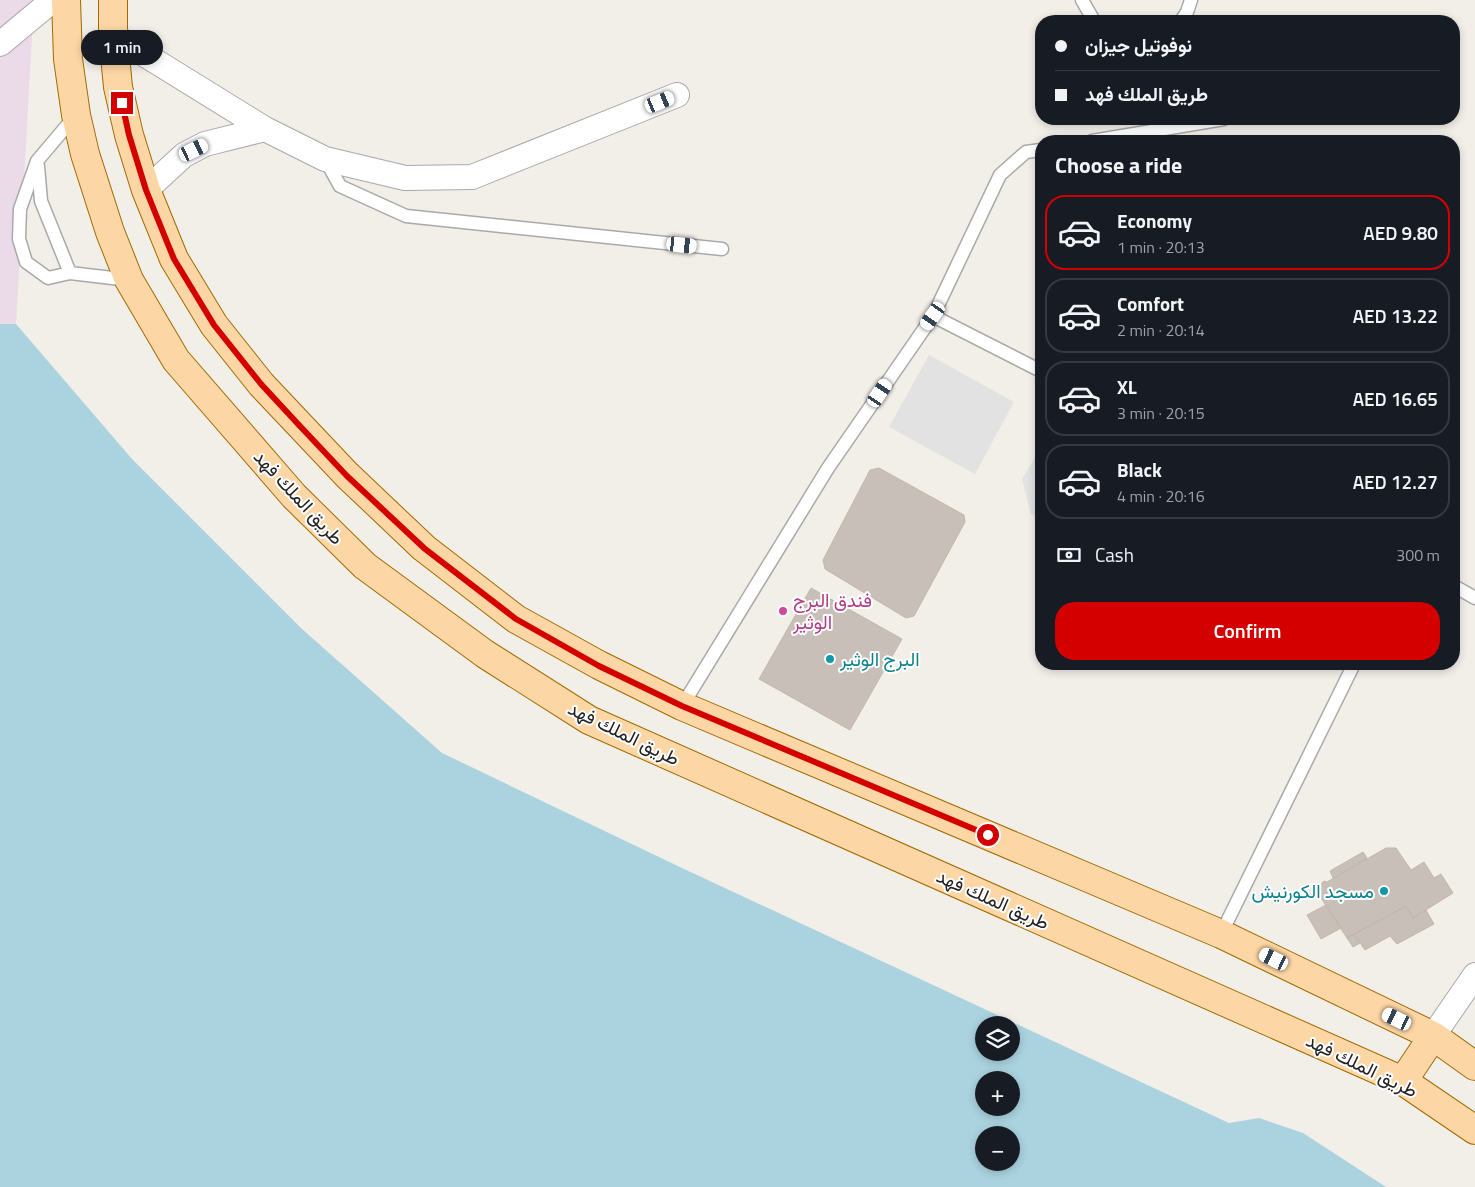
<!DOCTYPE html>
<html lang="en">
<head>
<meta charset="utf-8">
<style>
	:root { --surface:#171b24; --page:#20242c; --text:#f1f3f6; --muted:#9ea1a6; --line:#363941; --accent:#d40000 }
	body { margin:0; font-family:"Titillium Web",Vazirmatn,sans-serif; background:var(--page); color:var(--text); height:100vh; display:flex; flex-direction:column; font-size:19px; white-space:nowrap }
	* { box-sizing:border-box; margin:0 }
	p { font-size:16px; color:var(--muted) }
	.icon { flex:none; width:28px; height:28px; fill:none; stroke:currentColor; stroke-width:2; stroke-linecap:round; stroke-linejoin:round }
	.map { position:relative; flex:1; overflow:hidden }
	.sheet { position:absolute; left:1035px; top:135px; width:425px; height:535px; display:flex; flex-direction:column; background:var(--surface); border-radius:20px; box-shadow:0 2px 8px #0003 }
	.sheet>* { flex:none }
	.guide { position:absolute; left:1035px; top:15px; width:425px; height:110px; border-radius:20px; box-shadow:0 2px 8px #0003; display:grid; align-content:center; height:110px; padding:0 20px; background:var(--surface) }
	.tools { position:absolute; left:975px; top:1016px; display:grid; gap:10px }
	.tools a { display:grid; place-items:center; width:45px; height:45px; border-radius:50%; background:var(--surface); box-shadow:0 2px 8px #0003; font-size:25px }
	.end { position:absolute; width:22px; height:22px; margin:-11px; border:6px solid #d40000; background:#fff; box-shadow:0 0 0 2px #fff }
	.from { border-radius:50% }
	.bubble { position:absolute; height:35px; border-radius:18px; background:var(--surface); box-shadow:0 2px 8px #0003; font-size:16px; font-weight:600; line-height:35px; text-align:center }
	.car { position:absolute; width:15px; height:30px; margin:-15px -8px; border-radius:6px; box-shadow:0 0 4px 1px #0007; background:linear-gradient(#fff 24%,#345 0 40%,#fff 0 76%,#345 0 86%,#fff 0) }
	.guide b { display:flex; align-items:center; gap:18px; height:48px; font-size:19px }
	.guide b+b { border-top:1px solid var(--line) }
	.guide i { width:12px; height:12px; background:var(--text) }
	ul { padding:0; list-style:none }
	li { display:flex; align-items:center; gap:15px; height:75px; margin:0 10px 8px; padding:0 10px; border:2px solid var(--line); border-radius:20px }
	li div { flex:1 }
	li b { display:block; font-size:19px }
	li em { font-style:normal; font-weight:600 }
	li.active { border-color:var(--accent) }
	li>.icon { width:45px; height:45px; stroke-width:1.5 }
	h2 { padding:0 20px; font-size:22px; line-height:60px }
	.pay { display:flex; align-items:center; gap:12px; height:55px; padding:0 20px; font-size:19px }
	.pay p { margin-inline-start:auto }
	.button { display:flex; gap:10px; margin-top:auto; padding:10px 20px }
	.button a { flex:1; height:58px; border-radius:20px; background:var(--accent); color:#fff; font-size:20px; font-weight:600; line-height:58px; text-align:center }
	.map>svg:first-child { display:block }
	.industrial { fill:#ebdbe8 }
	.parking { fill:#e2e2e2 }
	.water { fill:#aad3df; fill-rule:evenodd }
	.building { fill:#c7bfb8; stroke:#c4b6ab }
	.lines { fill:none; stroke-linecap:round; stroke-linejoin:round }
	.service-casing { stroke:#a9a9a9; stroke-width:15 }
	.minor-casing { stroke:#a9a9a9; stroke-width:26 }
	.primary-casing { stroke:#a06b00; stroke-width:30 }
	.service { stroke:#fff; stroke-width:12 }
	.minor { stroke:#fff; stroke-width:24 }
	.primary { stroke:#fcd6a4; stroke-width:28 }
	.route { stroke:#d40000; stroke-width:6 }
	.hotel-dot { fill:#d1479c; stroke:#fff; stroke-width:2 }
	.culture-dot { fill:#0f9aa8; stroke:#fff; stroke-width:2 }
	.labels { text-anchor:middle; stroke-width:4; stroke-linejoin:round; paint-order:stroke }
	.street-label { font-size:19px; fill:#222; stroke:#fff }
	.hotel-label { font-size:19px; fill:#b23c85; stroke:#fff; text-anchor:start }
	.culture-label { font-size:19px; fill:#0d838f; stroke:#fff; text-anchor:start }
</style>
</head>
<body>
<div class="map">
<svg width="1475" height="1187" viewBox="0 0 1475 1187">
	<rect width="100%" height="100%" fill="#f2efe9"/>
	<!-- industrial -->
	<path class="industrial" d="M0,0H34L16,324H0Z"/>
	<!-- parking -->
	<path class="parking" d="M929,355L1014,402L975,474L889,427Z
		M1041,447V518L1031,514L1022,479Z"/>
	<!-- water -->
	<path class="water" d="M0,324H16L132,459L302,629L442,753L682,868L1229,1123L1259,1118L1303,1133L1386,1187H0ZM984,1025H1011V1052H984ZM984,1080H1011V1108H984ZM984,1135H1011V1162H984Z"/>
	<!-- building -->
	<path class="building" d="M879,468L964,515L965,522L914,616L906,618L825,569L823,560L870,470Z
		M811,588L902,639L850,730L759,679Z
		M1386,848H1396L1411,870L1424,862L1434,878L1441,874L1453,893L1413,918L1406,906L1347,938L1316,890L1324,881L1327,882Z
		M1363,852L1367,858L1333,878L1330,871Z
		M1326,905L1341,928L1321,939L1307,915Z
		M1406,906L1413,918L1426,910L1434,924L1397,944L1390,936L1365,950L1354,934Z
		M1354,934L1360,943L1353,947L1347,938Z"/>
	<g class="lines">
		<defs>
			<path id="service" d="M1082,0L1094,21
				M1181,21L1187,12L1191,0
				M76,115L37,161L20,209L19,239L26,262L48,278L70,273L129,280
				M1092,141L1224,119
				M325,159L340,186L406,216L722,249
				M38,166L41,201L70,273
				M933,316L1041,371
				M1454,586L1475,598
				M682,706L828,468L933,316L1000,175L1026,152L1041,150
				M1221,934L1354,664"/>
			<path id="minor" d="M113,35L265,129L325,159L405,178L472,177L677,95
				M0,44L53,0
				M146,190L184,155L205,144L265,129
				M1433,1036L1475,975"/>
			<path id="primary" d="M66,0L68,59L76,115L85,154L110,232L129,280L176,360L294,496L365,566L485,654L589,720L1403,1081L1475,1130
				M113,0V35L118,87L129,135L146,190L174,259L214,325L261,384L347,475L424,548L516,619L599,665L682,706L1221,934L1433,1036L1475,1066
				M1403,1081L1433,1036"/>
		</defs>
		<!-- service casing -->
		<use href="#service" class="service-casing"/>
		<!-- minor casing -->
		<use href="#minor" class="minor-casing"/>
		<!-- primary casing -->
		<use href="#primary" class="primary-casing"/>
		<!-- service -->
		<use href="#service" class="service"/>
		<!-- minor -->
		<use href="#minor" class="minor"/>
		<!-- primary -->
		<use href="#primary" class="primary"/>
	</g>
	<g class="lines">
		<!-- route -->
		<path class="route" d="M122,103L129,135L146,190L167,242L174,259L214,325L261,384L298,424L347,476L424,548L516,619L599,666L682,706L988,835"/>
	</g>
	<!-- markers -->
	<circle class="hotel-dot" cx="783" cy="611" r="5"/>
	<g class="culture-dot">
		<circle cx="830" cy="659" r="5"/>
		<circle cx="1384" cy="891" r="5"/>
	</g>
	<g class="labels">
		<!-- street labels -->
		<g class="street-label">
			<text transform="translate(299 497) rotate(47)" y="7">طريق الملك فهد</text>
			<text transform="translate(624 733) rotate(26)" y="7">طريق الملك فهد</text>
			<text transform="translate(993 899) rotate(24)" y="7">طريق الملك فهد</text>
			<text transform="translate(1362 1065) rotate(26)" y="7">طريق الملك فهد</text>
		</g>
		<!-- hotel labels -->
		<g class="hotel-label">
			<text x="793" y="607">فندق البرج<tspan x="793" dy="22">الوثير</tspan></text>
		</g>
		<!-- culture labels -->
		<g class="culture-label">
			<text x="840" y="666">البرج الوثير</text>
			<text x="1374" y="898" text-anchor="end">مسجد الكورنيش</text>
		</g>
	</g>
</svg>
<div class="tools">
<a><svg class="icon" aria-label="layers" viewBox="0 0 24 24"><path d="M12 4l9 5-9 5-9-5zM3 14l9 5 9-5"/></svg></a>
<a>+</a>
<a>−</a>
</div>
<i class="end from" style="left:988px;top:835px"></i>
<i class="end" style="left:122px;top:103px"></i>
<div class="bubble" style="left:81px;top:30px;width:82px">1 min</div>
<i class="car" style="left:660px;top:102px;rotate:68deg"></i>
<i class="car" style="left:194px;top:150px;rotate:64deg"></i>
<i class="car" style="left:682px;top:245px;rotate:96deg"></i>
<i class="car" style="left:933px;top:316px;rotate:215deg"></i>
<i class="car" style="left:880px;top:393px;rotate:34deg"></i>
<i class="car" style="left:1274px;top:959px;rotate:296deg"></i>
<i class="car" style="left:1397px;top:1019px;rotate:296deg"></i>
<div class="guide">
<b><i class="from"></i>نوفوتيل جيزان</b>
<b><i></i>طريق الملك فهد</b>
</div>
<section class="sheet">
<h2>Choose a ride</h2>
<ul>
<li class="active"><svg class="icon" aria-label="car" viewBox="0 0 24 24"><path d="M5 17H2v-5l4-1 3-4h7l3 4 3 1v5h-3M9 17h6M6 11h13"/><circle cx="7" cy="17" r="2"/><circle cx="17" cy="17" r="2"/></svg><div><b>Economy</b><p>1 min · 20:13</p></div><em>AED 9.80</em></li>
<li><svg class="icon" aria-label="car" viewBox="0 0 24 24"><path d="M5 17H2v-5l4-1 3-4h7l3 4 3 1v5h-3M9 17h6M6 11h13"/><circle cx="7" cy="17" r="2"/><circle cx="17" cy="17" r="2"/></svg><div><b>Comfort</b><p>2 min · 20:14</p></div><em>AED 13.22</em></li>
<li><svg class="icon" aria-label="car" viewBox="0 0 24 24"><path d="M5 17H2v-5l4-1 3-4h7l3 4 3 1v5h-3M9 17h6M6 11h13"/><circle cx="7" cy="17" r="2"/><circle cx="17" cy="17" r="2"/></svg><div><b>XL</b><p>3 min · 20:15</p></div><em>AED 16.65</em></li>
<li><svg class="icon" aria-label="car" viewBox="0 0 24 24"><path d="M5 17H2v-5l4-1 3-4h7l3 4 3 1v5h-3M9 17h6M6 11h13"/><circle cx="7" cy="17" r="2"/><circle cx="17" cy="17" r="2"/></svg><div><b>Black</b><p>4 min · 20:16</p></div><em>AED 12.27</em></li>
</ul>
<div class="pay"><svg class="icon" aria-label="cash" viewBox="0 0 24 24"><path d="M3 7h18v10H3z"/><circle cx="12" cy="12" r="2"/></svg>Cash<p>300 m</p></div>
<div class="button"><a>Confirm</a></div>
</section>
</div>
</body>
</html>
